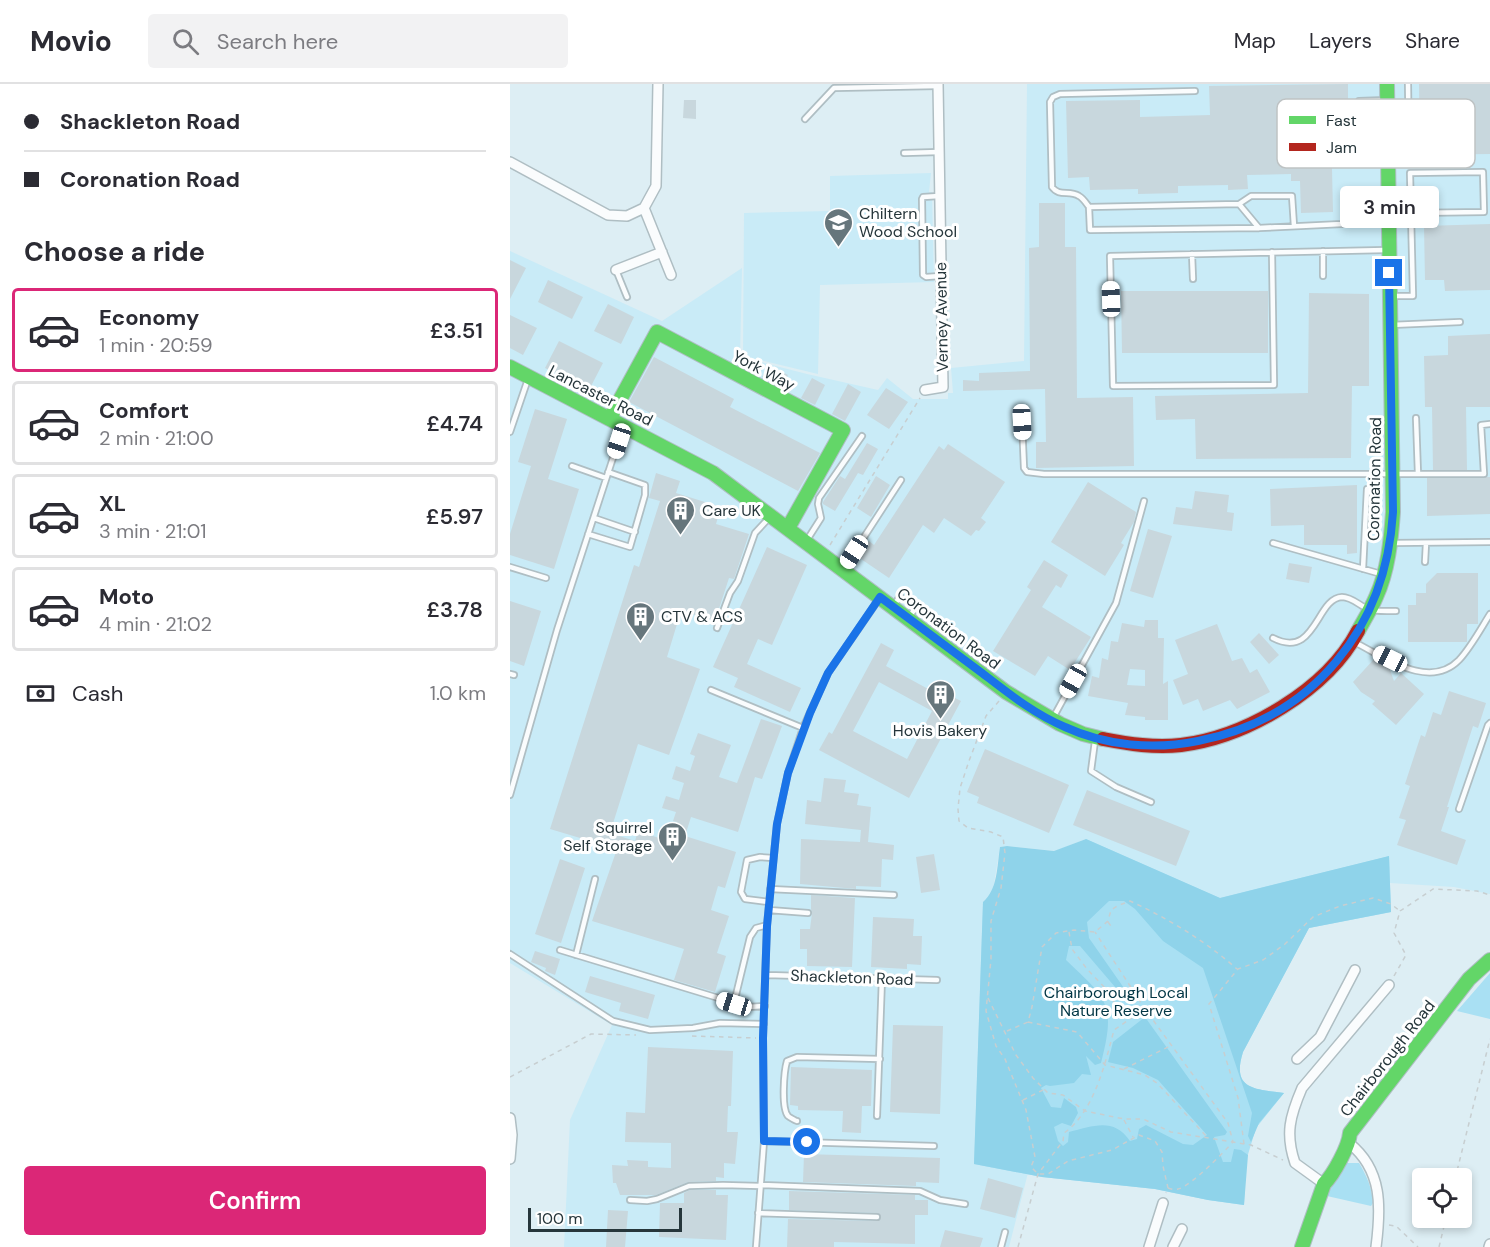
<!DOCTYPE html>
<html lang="en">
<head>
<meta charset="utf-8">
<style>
	:root { --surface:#fff; --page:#f2f2f3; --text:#2b2b33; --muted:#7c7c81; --line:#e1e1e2; --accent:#db2777 }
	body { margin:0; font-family:"DM Sans",sans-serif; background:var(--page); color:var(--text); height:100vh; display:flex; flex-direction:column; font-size:22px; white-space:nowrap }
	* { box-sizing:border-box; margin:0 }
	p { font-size:20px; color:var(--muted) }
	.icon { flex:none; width:33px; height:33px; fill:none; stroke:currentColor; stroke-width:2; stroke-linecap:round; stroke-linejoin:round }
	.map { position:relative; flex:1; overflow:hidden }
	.side { display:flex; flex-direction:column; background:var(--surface); width:510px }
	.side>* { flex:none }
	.guide { display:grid; align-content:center; height:132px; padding:0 24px; background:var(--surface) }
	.buttons { position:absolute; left:902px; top:1084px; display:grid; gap:12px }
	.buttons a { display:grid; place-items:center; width:60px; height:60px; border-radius:6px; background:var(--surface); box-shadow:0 3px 9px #0003; font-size:30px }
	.scale { position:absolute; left:18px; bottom:15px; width:154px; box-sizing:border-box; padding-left:6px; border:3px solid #26363b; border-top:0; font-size:16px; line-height:21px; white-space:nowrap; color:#26363b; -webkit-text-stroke:4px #fff; paint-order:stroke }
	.end { position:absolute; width:27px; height:27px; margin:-14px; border:8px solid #1a73e8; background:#fff; box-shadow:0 0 0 3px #fff }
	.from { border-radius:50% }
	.bubble { position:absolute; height:42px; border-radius:6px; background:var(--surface); box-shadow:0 3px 9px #0003; font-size:20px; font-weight:600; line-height:42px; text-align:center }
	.car { position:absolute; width:18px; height:36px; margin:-18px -9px; border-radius:8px; box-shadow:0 0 4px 2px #0007; background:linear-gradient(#fff 24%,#345 0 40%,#fff 0 76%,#345 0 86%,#fff 0) }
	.guide b { display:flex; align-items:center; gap:21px; height:57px; font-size:22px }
	.guide b+b { border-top:2px solid var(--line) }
	.guide i { width:15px; height:15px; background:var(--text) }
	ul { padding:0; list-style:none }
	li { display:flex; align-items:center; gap:18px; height:84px; margin:0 12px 9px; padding:0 12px; border:3px solid var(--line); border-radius:6px }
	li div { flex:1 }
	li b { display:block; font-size:22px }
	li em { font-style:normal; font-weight:600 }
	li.on { border-color:var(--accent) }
	li>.icon { width:54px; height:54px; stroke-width:1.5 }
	h2 { padding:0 24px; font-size:27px; line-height:72px }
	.pay { display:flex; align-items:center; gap:15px; height:66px; padding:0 24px; font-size:22px }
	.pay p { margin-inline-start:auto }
	.cta { display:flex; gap:12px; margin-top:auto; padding:12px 24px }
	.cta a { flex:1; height:69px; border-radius:6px; background:var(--accent); color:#fff; font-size:24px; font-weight:600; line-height:69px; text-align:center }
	header { display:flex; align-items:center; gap:36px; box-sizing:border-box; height:84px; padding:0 30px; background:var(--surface); border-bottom:2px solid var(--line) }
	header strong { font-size:28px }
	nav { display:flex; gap:33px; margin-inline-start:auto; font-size:21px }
	.search { width:420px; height:54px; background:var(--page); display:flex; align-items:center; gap:15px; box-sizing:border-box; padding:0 21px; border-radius:6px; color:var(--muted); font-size:22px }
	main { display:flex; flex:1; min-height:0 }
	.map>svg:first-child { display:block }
	.built { fill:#c9ebf7 }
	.green { fill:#a9e0f3 }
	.forest { fill:#8fd3ea }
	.building { fill:#c8d7dd; fill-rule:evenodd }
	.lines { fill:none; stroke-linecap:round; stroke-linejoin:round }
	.lane-casing { stroke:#afbec3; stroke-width:8 }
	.street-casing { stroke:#afbec3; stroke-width:12 }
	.fast-casing { stroke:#afbec3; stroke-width:16 }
	.jam-casing { stroke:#afbec3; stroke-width:16 }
	.path { stroke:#c7ced0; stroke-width:1.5; stroke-dasharray:4.5 4.5; stroke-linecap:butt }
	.lane { stroke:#fafcfd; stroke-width:4.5 }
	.street { stroke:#fafcfd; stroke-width:9 }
	.fast { stroke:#63d668; stroke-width:14 }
	.jam { stroke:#b3261e; stroke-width:14 }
	.route { stroke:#1a73e8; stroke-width:8 }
	.labels { text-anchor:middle; stroke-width:6; stroke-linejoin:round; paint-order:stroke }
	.poi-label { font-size:16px; fill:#26363b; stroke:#fff; text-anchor:start }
	.street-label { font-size:16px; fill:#26363b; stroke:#fff }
	.park-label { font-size:16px; fill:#013544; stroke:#fff }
	.key { fill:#fff; stroke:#bec3c4; stroke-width:1.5 }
	.key-label { font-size:16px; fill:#26363b }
</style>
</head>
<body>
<header>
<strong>Movio</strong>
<div class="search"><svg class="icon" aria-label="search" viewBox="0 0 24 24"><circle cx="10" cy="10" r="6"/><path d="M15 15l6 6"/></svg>Search here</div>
<nav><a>Map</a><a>Layers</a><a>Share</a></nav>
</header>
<main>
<section class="side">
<div class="guide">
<b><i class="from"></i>Shackleton Road</b>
<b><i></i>Coronation Road</b>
</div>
<h2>Choose a ride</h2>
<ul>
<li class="on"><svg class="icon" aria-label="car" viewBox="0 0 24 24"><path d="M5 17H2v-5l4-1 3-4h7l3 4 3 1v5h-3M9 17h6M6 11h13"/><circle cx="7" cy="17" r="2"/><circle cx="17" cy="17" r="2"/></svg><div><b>Economy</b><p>1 min · 20:59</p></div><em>£3.51</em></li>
<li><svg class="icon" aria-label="car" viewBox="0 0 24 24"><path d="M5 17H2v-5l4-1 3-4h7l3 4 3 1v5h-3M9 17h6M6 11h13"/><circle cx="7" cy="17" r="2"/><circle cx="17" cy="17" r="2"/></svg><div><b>Comfort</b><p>2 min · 21:00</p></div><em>£4.74</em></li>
<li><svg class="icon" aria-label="car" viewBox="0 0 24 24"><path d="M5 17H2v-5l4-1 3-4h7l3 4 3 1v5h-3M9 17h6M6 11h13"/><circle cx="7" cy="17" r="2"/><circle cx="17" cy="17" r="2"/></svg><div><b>XL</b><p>3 min · 21:01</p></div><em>£5.97</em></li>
<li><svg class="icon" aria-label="car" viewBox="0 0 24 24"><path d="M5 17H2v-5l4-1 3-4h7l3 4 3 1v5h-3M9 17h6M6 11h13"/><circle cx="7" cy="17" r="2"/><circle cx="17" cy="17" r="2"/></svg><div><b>Moto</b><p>4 min · 21:02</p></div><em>£3.78</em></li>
</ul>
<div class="pay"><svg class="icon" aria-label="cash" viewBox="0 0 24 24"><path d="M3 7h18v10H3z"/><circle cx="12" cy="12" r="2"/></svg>Cash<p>1.0 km</p></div>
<div class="cta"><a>Confirm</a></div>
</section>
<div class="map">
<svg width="980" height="1163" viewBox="0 0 980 1163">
	<rect width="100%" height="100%" fill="#ddeef4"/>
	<!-- built -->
	<path class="built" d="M517,0H980V810L944,803L880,799L878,772L710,814L576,755L545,767L497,762L490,763L484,800L480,812L473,818L464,1080L518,1089L499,1163H54L60,1036L102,941L0,879V167L152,237L232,184L230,273L297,290L368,306L377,294L403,315H438V309H443L441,284L514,277Z
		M421,89L419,108H422L424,198L310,201L308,290L233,272L234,129L320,127V92Z"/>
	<!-- green -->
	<path class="green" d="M576,755L710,814L879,772L881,828L799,844L733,968C721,1006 745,1005 774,1009L746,1044L736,1077L734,1121L698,1116L645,1105L532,1093L464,1080L473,818L493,821L564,774Z
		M980,889V935L947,927Z
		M834,1079H849C857,1092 862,1104 863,1119L861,1122L817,1112Z"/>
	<!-- forest -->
	<path class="forest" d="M576,755L710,814L879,772L881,828L799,844L733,968C721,1006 745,1005 774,1009L749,1039L741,1058L738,1052L742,1029L693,884L653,857L625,825L614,817H599L577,838L579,854L623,917L620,919L617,917L570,862H559L556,876C598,916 606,920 591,979L585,981L576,972L581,991L572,990L564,999L540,1002L536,1001L531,1004L541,1023L551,1024L554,1014L566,1023L568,1029L561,1042L552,1039L544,1043L548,1057L553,1062L558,1058L559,1048C583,1042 604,1033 620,1057L627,1055L629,1045L636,1041L673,1060L683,1061L697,1051L648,996L623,984L598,978L603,958L635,933L717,1048L715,1051L704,1053L713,1078H721L724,1065L731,1066L738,1071L734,1121L698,1116L645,1105L532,1093L464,1080L473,818C488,805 487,782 490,763L497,762L544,767Z"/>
	<!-- building -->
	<path class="building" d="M838,0V43H821L823,128L791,129L790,97H781V90L737,91L738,105L718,106V101L668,102V109L628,110V105L580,106L579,93L558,94L556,17L630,16V33L700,31L699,2Z
		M909,0H980V70L910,71Z
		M174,16H186V35L173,34Z
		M529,119H555V163H566L567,314L623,313L624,382L526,384V358H536L535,305L453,307V296L469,297V289L520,287L519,164L529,163Z
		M980,140V206L935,207L934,196H915L914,142Z
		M0,176L16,184L0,215Z
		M38,196L73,213L62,235L28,218Z
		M611,207H758V269H612Z
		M799,209L859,210V302H842L841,374L686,375L685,335L646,336L645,312L798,309Z
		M98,220L124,233L111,260L84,247Z
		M0,231L27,244L13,271L0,264Z
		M980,250V323H956L957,386H923L922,323H915L914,272L938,271V252Z
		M49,257L93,279L79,306L35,284Z
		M144,273L224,315L220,323L310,369L288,407L119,318Z
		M259,281L278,291L271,303L252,293Z
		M302,294L315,301L305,321L291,314Z
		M338,300L351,308L335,337L322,330Z
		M376,304L398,318L379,345L357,331Z
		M25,325L57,335L38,395L69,405L44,485L0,471V450L21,382L8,378Z
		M357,359L368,365L353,391L348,389L325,427L313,420V418L330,392L335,395Z
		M438,360L495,398L471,434L476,438L469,447L466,446L461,452L434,434L424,449L413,441L379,494L348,473L359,457L364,461L429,362L434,366Z
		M146,389L170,397L166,409L211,423L206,440L239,450L224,495L219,494L205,537L171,527L157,573L190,585L159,671L128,660L100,749L125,757L128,747L161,758L167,738L163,737L166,728L152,724L156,712L169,716L174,699L162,695L166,682L180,687L185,672L180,670L188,649L221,661L209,693L227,699L251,635L272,642L252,695L245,693L228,748L181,733L175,752L226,768L215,804L208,802L201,826L219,832L207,869L216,872L205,908L164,896L174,865L82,837L107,765L40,745L124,481L129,483L150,417L139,414Z
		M366,392L380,401L361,433L347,424Z
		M977,393H980V430L917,432V394Z
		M578,398L626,428L624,438L611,459L614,461L595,492L541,458Z
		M847,401V469L837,470V461H794V441L761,442L760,405Z
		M685,407L719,411L717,428L724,429L722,447L663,440L666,423L682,425Z
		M638,445L662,452L643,514L620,507Z
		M257,463L297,481L262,561L248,555L237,580L291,604L280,628L224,603L228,594L203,583Z
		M534,476L558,491L551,504L546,501L532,523L581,553L560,586L538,572L525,592L483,567L521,506L517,503Z
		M779,479L802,483L799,499L776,495Z
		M927,489H968V540H957V558H898V521H906V509H916V500Z
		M0,517L31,527L14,582L0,577Z
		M635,536H648V554H654L653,600L658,597V636H635V633L615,631L618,619L578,612L582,592L589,594L592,574L598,576L601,557L608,558L612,539L634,543ZM620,585L635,586V602L617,601Z
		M707,540L722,577L732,574L740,589L747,585L760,608L727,625L720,616L693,627L688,615L673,621L663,596L678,590L665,556Z
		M749,549L769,571L759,580L740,558Z
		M371,559L384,566L376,582L431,612L433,608L451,617L399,714L309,666L319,648L322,650ZM369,598L422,627L397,675L343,647Z
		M865,574L879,583L884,597L891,589L914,610L886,641L862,620L865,617L851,608L843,598Z
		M939,607L976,619L968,644L963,642L937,723H939L931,747L956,756L947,781L887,761L896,736L889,734L900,702L895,700L911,651L915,653L923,628L931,631Z
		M475,665L559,701L539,749L467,719L469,713L457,708Z
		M314,694L336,696L334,708L349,710L347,721L361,723L358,758L384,761L383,776L372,775L371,803L346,802V805L290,800L291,755L350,758L351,746L295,740L297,716L311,718Z
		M577,706L680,747L666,782L563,741Z
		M424,770L430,806L411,809L406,773Z
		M50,775L75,784L51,859L25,850Z
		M301,811L345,814L342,883L297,882V865H290V845H300L302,829L301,825Z
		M363,833L404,835L403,852H412L411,881L397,880V885L361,883Z
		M25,867L50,875L45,891L35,887L36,884L21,878Z
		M80,892L145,911L138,935L109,927L111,919L75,908Z
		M383,941L433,942L430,1030L380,1028Z
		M138,963L223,967L221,1022H218L217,1048H228L225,1080L214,1079V1094L206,1093V1097L178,1098L146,1111H110L106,1099H103L102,1081L118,1082L117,1076L138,1077V1083L161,1084V1059L115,1058L116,1028L135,1029Z
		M281,983L362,986L361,1022H352L351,1049L332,1048L333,1027L288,1026V1022L280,1021Z
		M294,1070L430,1074L429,1099L406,1098V1102L293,1098Z
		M478,1094L513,1104L505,1134L470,1125Z
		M180,1106H206V1111H218L216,1156L149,1153L150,1119H174V1109Z
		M279,1107L405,1111V1116H418V1131H405V1160L324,1158V1163H277L278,1135L367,1137L371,1133L367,1129L279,1126Z
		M98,1126L118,1127L115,1163H96Z
		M435,1146L473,1154L470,1163H430Z"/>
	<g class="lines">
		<defs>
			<path id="lane" d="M898,0L899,68
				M295,35L324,4L428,2
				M850,50L849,17L876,16
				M881,61L899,60
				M394,69L429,68
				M429,112L413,113L412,115L413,191L416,193L430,192
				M729,120L741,112H782L784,142
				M579,123C576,119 573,114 569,112C559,106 549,113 542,103L540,18L543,13L550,10L685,7
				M882,130L901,129L974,128L973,88L900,89L903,212H883
				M749,144L729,120L579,123L580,146L749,144L832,140L876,123
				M813,167V192
				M762,168L764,301L603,302L600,172L876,166
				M682,170L683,195
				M106,186L117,213
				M881,241L950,238
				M906,334L908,390
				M512,338L514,384L517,388L534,390H974L971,341L980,340
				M0,348L18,295
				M62,382L96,394
				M84,434L125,448
				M78,450L120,463L135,411V401L98,388
				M297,456L311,434L308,420L309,414L352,352
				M763,459L871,490
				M881,459L980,458
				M915,478L916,459
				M0,483L36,494
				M334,484L391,396
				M853,485L857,405
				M383,523L390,512
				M400,532L406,523
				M207,544L220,509L228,497L245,449L259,434
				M763,554C806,576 806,514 832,513C842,513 850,522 858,525C866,528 878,527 886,527
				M844,558C873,572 919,607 949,576C961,563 970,546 980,530
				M0,590L4,591
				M201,606L293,644
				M543,634L606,519L634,417
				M585,657L581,687L606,703L641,718
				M0,711L47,546L113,343
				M949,725L978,641L980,639
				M260,805L384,811
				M259,818L235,815L231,808L237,776L250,773L263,774
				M259,826L298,829
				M50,866L238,923L255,922
				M0,870L103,937L140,946L183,944L210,939L254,940
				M66,871L85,795
				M257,891L427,896
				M224,919L240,853L246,844L257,841
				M367,1032L372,894
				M287,1037C286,1037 279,1033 278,1032C271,1024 274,987 277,977L287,973L370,975
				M254,1057L424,1062
				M251,1101L410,1107L430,1116L455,1120
				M120,1116L137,1117L147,1115L179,1102L213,1101L250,1102
				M248,1129L367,1133
				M246,1163L254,1057L253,954L257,841L267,740L278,689L293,644L318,589L369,515
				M491,1163L495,1148"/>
			<path id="street" d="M0,78L98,131L117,132L134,124L146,102L148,0
				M134,124L161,191
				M106,186L152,168
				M415,306L433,303L428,0
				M787,975L810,953L845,886
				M0,1034L2,1051L0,1075
				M839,1059C873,1086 871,1124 866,1163
				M814,1100L785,1079C775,1050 780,1032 792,1004L879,901
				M639,1163L653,1119
				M663,1163L672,1145
				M979,1163L980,1160"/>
			<path id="fast" d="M0,283L203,389L496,608L550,640L573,650L593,655
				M100,334L147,248L333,346L278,444
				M848,547C854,536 861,525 866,513C878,487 881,456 883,428L877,0
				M792,1163L814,1100C824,1090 839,1062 840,1049L959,895L980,876"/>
			<path id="jam" d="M593,655C619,660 645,664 671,661C736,653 817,606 848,547"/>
		</defs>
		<!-- lane casing -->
		<use href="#lane" class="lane-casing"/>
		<!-- street casing -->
		<use href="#street" class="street-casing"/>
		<!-- fast casing -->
		<use href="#fast" class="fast-casing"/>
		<!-- jam casing -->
		<use href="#jam" class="jam-casing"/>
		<!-- path -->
		<path class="path" d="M320,461L410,314
			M489,617L476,632L459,677L450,704L448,725L449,737L458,744L481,748L493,753L495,769L491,804L481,837V875L476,927L486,962L495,975L516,1026L525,1073L521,1083L528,1090H538L558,1077L602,1066L629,1051L645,1057L652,1068L653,1082L658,1104L656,1109
			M598,838L603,845
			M559,848L562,865L577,885L595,904L608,924L622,934
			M884,892L896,871L884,849L890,827L923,805L967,807L980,811
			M478,914L506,971L523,994L538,1009L553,1011L575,1027L614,1035H633L661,1048L723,1058L718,1039L635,925L585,848
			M518,938L567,948L595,981L635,991L647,999L697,1053
			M497,947L518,938L522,923L532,863L546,849L564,846L585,848L598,837L601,826L607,822L620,817C659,835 694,856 727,885
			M182,952L246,954
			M614,985L660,962
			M0,993L81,950L126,951
			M513,1016L533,1006
			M614,1036L623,1053
			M734,1060L728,1014L699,920L728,885L753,876L775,860L803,833L830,822L863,814L881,820L890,827
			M945,1095L980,955
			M658,1104C661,1105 665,1106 668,1105C680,1103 714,1068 723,1058L741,1061L773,1076
			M879,1141L886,1142L908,1163
			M508,1163L528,1090L553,1057L554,1049C584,1028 595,980 604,946L633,926
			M929,1163L936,1134"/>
		<!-- lane -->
		<use href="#lane" class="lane"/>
		<!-- street -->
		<use href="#street" class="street"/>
		<!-- fast -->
		<use href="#fast" class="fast"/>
		<!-- jam -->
		<use href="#jam" class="jam"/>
	</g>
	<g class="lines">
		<!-- route -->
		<path class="route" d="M297,1058L254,1057L253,954L257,842L267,740L278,689L300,629L318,589L370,513C404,538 438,564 472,589C498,609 524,630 555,643C596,662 644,666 688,657C804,634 876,544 883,428L879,189"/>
	</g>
	<!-- icons -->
	<defs>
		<symbol id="school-pin" viewBox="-11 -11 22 30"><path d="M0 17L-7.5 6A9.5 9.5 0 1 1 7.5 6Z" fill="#66767c" stroke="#fff"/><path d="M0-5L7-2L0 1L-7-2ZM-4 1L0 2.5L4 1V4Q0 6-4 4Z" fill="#fff"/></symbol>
		<symbol id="building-pin" viewBox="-11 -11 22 30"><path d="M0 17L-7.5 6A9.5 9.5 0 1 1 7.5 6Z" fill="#66767c" stroke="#fff"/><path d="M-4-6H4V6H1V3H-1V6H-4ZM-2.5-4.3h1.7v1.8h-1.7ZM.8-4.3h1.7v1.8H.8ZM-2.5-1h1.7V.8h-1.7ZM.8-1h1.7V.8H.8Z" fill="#fff"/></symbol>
	</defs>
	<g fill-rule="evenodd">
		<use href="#school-pin" x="312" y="122" width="33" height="45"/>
		<use href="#building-pin" x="154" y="410" width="33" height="45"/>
		<use href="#building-pin" x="114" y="516" width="33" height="45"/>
		<use href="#building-pin" x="414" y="594" width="33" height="45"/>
		<use href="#building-pin" x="146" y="736" width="33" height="45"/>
	</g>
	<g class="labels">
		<!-- poi labels -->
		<g class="poi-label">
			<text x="349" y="135">Chiltern<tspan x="349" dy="18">Wood School</tspan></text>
			<text x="192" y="432">Care UK</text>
			<text x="151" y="538">CTV &amp; ACS</text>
			<text x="430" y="652" text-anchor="middle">Hovis Bakery</text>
			<text x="142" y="749" text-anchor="end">Squirrel<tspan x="142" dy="18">Self Storage</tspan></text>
		</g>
		<!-- street labels -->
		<g class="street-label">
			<text transform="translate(431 233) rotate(-91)" y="6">Verney Avenue</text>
			<text transform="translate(254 286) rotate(28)" y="6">York Way</text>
			<text transform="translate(91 311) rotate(27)" y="6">Lancaster Road</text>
			<text transform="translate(864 395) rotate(-89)" y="6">Coronation Road</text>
			<text transform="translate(439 544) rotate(37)" y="6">Coronation Road</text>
			<text transform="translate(342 893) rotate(2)" y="6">Shackleton Road</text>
			<text transform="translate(877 974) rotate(-52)" y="6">Chairborough Road</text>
		</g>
		<!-- park labels -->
		<g class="park-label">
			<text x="606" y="914">Chairborough Local<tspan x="606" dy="18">Nature Reserve</tspan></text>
		</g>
	</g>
	<!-- legend -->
	<rect x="767" y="15" width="198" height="69" rx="9" class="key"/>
	<rect x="779" y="32" width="27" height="8" fill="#63d668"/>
	<rect x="779" y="59" width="27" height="8" fill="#b3261e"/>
	<g class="key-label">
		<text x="816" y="42">Fast</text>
		<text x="816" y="69">Jam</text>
	</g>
</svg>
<div class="buttons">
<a><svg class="icon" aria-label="locate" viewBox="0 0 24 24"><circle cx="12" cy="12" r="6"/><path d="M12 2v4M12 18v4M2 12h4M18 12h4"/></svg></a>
</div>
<div class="scale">100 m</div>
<i class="end from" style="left:297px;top:1058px"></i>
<i class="end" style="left:879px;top:189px"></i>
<div class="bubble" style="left:830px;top:102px;width:99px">3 min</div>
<i class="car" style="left:601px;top:215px;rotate:358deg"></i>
<i class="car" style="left:512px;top:338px;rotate:177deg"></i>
<i class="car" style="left:109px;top:357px;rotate:198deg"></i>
<i class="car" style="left:344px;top:468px;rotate:213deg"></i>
<i class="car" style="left:880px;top:575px;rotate:296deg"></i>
<i class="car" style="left:563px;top:597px;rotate:209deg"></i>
<i class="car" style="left:224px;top:920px;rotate:287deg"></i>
</div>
</main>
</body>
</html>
